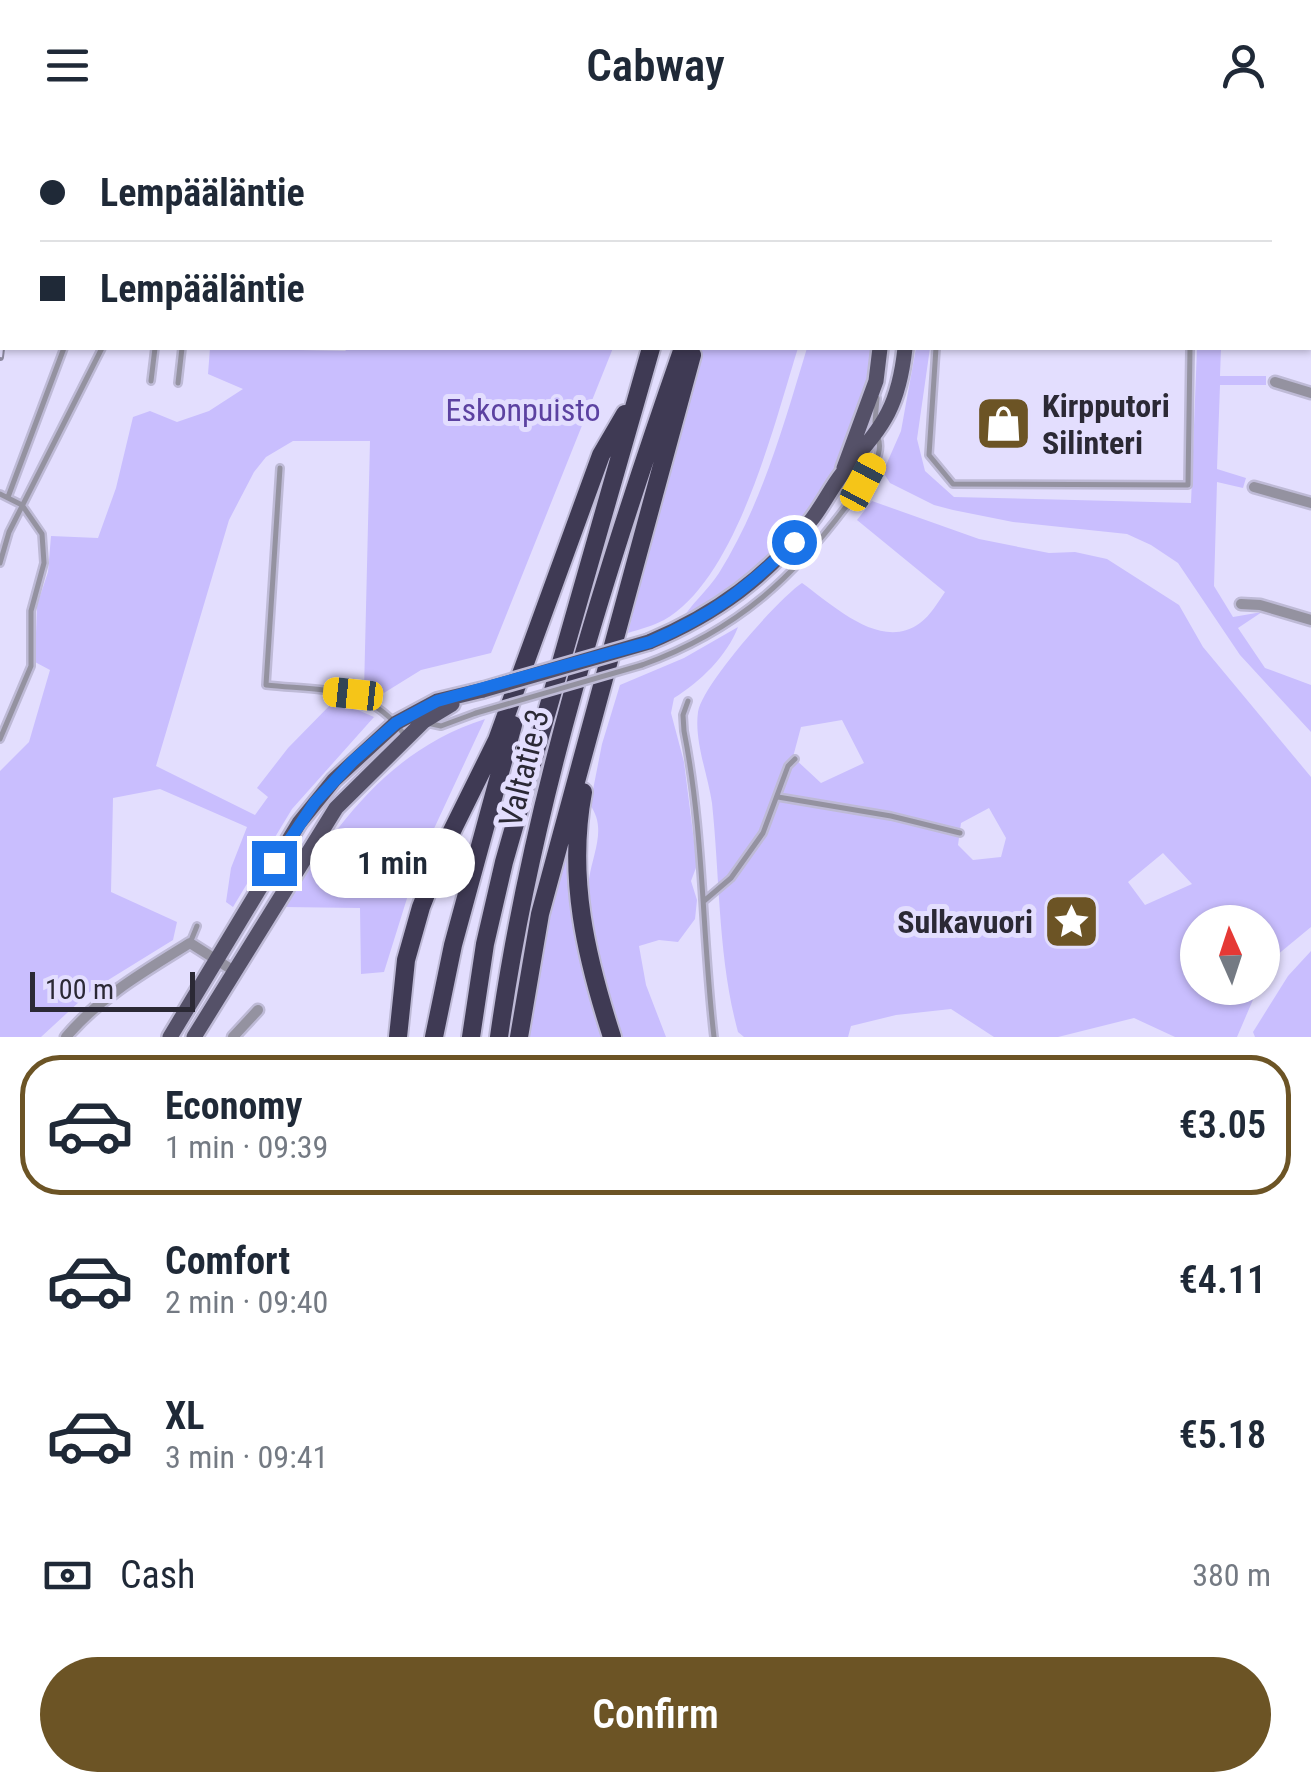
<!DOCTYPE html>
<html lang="en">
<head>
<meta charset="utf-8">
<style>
	:root { --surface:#fff; --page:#f2f2f3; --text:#1f2937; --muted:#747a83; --line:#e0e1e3; --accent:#6c5425 }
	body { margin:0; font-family:"Roboto Condensed",sans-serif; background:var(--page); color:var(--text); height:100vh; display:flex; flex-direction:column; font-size:38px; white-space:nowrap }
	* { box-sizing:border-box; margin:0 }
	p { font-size:32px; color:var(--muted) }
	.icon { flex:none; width:55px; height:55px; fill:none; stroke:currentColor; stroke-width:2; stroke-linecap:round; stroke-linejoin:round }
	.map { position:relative; height:907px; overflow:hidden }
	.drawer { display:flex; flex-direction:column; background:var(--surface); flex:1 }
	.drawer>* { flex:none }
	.guide { position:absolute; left:0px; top:0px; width:1312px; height:220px; box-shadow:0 2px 8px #0004; display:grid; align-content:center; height:220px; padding:0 40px; background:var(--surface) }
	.needle { width:65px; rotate:357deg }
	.controls { position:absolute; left:1180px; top:775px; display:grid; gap:20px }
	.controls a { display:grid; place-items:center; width:100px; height:100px; border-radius:50%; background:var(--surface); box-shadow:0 2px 8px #0004; font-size:50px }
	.scale { position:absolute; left:30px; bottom:25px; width:165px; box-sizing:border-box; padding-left:10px; border:5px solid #2b2935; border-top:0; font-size:28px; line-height:35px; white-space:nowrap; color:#2b2935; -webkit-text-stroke:8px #e3defe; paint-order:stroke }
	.end { position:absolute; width:45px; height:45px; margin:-22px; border:12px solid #1a73e8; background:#fff; box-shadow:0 0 0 5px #fff }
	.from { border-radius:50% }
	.bubble { position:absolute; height:70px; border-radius:35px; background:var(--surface); box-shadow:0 2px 8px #0004; font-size:32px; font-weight:600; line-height:70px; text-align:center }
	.car { position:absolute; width:30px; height:60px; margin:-30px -15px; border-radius:12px; box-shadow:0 0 8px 2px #0007; background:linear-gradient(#f5c518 24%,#345 0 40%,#f5c518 0 76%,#345 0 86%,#f5c518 0) }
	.guide b { display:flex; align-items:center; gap:35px; height:95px; font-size:38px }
	.guide b+b { border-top:2px solid var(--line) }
	.guide i { width:25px; height:25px; background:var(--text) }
	ul { padding:18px 0 0; list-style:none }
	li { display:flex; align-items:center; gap:30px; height:140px; margin:0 20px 15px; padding:0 20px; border:5px solid transparent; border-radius:40px }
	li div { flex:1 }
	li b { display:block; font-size:38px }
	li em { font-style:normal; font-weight:600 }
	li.on { border-color:var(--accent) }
	li>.icon { width:90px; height:90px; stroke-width:1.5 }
	.pay { display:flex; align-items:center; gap:25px; height:110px; padding:0 40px; font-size:38px }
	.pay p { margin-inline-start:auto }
	.action { display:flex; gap:20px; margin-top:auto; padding:20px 40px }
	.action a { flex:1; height:115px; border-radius:60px; background:var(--accent); color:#fff; font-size:40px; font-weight:600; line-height:115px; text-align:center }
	header { display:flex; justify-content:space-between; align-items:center; height:130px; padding:0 40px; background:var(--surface); font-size:45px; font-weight:600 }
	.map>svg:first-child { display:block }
	.green { fill:#c9befe; fill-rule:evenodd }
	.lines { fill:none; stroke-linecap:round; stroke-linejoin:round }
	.service-casing { stroke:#bebad6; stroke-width:10 }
	.minor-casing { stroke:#bebad6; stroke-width:15 }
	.primary-casing { stroke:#bebad6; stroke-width:20 }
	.motorway-casing { stroke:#bebad6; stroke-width:22 }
	.service { stroke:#9492a0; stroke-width:5 }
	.minor { stroke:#9492a0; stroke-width:10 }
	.primary { stroke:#555168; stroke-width:15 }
	.motorway { stroke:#3f3a54; stroke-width:18 }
	.rail-casing { stroke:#8d8aa0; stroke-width:8 }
	.rail { stroke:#e3defe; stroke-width:4; stroke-dasharray:11; stroke-linecap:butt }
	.service-bridge-casing { stroke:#bebad6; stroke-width:10; stroke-linecap:butt }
	.primary-bridge-casing { stroke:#bebad6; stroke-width:20; stroke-linecap:butt }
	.service-bridge { stroke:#9492a0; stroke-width:5 }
	.primary-bridge { stroke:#555168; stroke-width:15 }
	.route { stroke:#1a73e8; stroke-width:12 }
	.labels { text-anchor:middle; stroke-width:10; stroke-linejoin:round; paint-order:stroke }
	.poi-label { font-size:32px; font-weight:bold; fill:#2b2935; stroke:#e3defe; text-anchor:start }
	.park-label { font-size:32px; fill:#5c42a1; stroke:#e3defe }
	.street-label { font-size:32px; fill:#2b2935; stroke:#e3defe }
</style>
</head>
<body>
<header><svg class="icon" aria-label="menu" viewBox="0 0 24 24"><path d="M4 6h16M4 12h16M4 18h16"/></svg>Cabway<svg class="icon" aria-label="person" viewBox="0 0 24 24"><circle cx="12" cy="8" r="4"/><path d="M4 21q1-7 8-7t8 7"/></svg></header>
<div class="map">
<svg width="1311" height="907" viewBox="0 0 1311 907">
	<rect width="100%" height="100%" fill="#e3defe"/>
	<!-- green -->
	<path class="green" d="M210,218L345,221L349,218H613L491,523L421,540L379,566L364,561L370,311H293L266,327L254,342L229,390L156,636L255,685L268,667L257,658L288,618L335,570L374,587L292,679L233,777L226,772L231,738L247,697L160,659L113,668L111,762L177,792L173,810L92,860L41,907H0V641L29,612L50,540L35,532L37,475L48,442L51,406L98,408L116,358L133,287L150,281L177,292L209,281L243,259L208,244Z
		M701,218H798C774,294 737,449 664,490C653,496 640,499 628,503L670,328Z
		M807,218H876C866,301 817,389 752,443C730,461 705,476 681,491C690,475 708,460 719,443C762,374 784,294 807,218Z
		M916,218H930L917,309L925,341L954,367L1191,373L1197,218H1221L1220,246H1266V255H1220L1217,339L1246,348L1243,358L1217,352L1214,456L1233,487L1262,482L1238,498L1265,538L1311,555V602L1240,525L1178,433L1151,415L1127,404L1013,392L953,380L934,375L890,353L883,342L901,301Z
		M872,371L979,409L1049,423L1075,422L1107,429L1179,475L1203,517L1311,647V797L1271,830L1263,847L1262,792H1198V858H1258L1237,907H1175L1134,888L1058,907H994L951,879L896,885L851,896L848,907H744L738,902C718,828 720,749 712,673C708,645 694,611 698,582C702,555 778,469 802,453C833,475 881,522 920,493C931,485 938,472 945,462L857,390ZM842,590L864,633L821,653L793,627L801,597ZM989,678L1006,708L1001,727L973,730L958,715L961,693ZM1163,723L1192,754L1145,775L1128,752Z
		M738,497C727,526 700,552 674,568L671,583L684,632L697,735L691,751L697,770L695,789L678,812L659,810L639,816L646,855L666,907H622C604,866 580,793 589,749C593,723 607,698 590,675L602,614L620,555L684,528Z
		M485,589L418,733L384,842L361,844L360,778L285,777C336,695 388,620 485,589Z
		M570,698L608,907H527L547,791Z
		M1311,821V907H1255L1253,902L1288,846Z"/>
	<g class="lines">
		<defs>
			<path id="service" d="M17,0V2
				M218,0L227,2
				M990,0V2
				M111,2L112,0
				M161,2L164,0
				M199,2L200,0
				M310,2V0
				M934,2V0
				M0,58L2,56
				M936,218L929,325L953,354L1188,355L1190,218
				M151,251L155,218
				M178,253L182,218
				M875,292L877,268
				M280,338L266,555C322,561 371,555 405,606
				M0,364L22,375L42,404L44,433L31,481V536L0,609
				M8,367L64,218
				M0,433L9,402L102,218
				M642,535C739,500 797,445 856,363C866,349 885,325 878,308
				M688,571L683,585L684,601C704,702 702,805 714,907
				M427,593L441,596L476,583
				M778,667L891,686L960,703
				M704,771L731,748L763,703L788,636L795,629
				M190,813L197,796"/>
			<path id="minor" d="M1213,2V0
				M1275,252L1311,263
				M1254,357L1311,373
				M1241,474L1260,475L1311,490
				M66,907C101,866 145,841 190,813L234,841
				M233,907L258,880"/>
			<path id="primary" d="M857,0L858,2
				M879,0L880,2
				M844,338L876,251L880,218
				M649,512C716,484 768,446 812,389C823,375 831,358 842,344C881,297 898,282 905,218
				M170,907L299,693L334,650L396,593L437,571L483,560
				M194,907L336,678L424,591L452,574"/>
			<path id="motorway" d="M708,2L709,0
				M745,2L746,0
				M583,662C567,747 586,827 612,907
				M398,907L406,830L421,777L448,709L497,610L601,325L625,284
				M434,907L453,815L513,595
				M471,907L485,814L504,732L651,218
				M499,907C532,672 605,441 683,218
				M519,907L540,784L692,225"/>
		</defs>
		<!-- service casing -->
		<use href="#service" class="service-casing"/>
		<!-- minor casing -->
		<use href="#minor" class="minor-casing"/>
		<!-- primary casing -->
		<use href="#primary" class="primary-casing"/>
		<!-- motorway casing -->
		<use href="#motorway" class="motorway-casing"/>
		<!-- service -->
		<use href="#service" class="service"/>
		<!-- minor -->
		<use href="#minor" class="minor"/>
		<!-- primary -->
		<use href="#primary" class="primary"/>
		<!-- motorway -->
		<use href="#motorway" class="motorway"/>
		<defs>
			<path id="rail" d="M0,227L2,210"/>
		</defs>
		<!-- rail casing -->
		<use href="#rail" class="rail-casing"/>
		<!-- rail -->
		<use href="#rail" class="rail"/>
		<defs>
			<path id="service-bridge" d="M476,583L642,535"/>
			<path id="primary-bridge" d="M483,560L649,512"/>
		</defs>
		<!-- service-bridge casing -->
		<use href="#service-bridge" class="service-bridge-casing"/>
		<!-- primary-bridge casing -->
		<use href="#primary-bridge" class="primary-bridge-casing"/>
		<!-- service-bridge -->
		<use href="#service-bridge" class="service-bridge"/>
		<!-- primary-bridge -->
		<use href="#primary-bridge" class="primary-bridge"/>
	</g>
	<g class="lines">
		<!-- route -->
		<path class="route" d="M274,733L315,672L353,631L396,593L437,571L650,512C712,485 746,460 794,412"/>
	</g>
	<!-- icons -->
	<defs>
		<symbol id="shop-square" viewBox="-11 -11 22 22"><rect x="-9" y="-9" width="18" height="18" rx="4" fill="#6c5425" stroke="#e3defe"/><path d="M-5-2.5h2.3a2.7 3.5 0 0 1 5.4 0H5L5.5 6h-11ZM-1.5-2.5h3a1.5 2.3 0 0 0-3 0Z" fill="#fff"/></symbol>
		<symbol id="sight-square" viewBox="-11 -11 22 22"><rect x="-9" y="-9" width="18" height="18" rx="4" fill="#6c5425" stroke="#e3defe"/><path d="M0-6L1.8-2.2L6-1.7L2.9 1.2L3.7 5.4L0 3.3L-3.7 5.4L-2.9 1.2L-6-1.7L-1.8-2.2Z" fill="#fff"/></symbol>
	</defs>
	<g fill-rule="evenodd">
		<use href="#shop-square" x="972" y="262" width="63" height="63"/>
		<use href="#sight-square" x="1040" y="760" width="63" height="63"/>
	</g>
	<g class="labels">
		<!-- poi labels -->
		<g class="poi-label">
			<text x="1042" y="287">Kirpputori<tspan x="1042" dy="37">Silinteri</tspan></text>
			<text x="1033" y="803" text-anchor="end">Sulkavuori</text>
		</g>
		<!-- park labels -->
		<g class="park-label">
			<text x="523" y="291">Eskonpuisto</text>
		</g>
		<!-- street labels -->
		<g class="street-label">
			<text transform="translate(524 638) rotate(-76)" y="11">Valtatie 3</text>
		</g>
	</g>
</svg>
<div class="controls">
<a><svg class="needle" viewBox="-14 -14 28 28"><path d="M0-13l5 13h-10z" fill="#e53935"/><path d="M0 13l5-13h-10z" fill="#747a83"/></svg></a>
</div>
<div class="scale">100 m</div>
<i class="end from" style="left:794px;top:412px"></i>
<i class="end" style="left:274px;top:733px"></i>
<div class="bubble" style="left:310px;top:698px;width:165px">1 min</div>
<i class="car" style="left:863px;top:352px;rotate:28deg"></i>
<i class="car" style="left:353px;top:564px;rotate:276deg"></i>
<div class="guide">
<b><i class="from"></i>Lempääläntie</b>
<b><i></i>Lempääläntie</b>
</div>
</div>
<section class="drawer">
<ul>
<li class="on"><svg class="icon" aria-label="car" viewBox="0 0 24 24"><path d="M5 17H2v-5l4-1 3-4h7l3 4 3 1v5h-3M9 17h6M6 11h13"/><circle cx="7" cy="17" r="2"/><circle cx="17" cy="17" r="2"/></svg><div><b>Economy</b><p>1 min · 09:39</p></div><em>€3.05</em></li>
<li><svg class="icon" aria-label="car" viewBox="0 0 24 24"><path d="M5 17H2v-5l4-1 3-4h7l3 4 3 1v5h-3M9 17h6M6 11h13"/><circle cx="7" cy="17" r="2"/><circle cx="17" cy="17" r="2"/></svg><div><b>Comfort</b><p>2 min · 09:40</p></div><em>€4.11</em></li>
<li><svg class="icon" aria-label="car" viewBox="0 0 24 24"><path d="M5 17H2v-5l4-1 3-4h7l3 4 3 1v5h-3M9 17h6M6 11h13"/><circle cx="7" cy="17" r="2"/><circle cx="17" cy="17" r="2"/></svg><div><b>XL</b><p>3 min · 09:41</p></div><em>€5.18</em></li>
</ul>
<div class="pay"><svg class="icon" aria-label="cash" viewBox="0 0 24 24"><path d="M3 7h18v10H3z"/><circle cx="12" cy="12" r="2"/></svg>Cash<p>380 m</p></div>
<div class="action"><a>Confirm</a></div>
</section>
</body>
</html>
